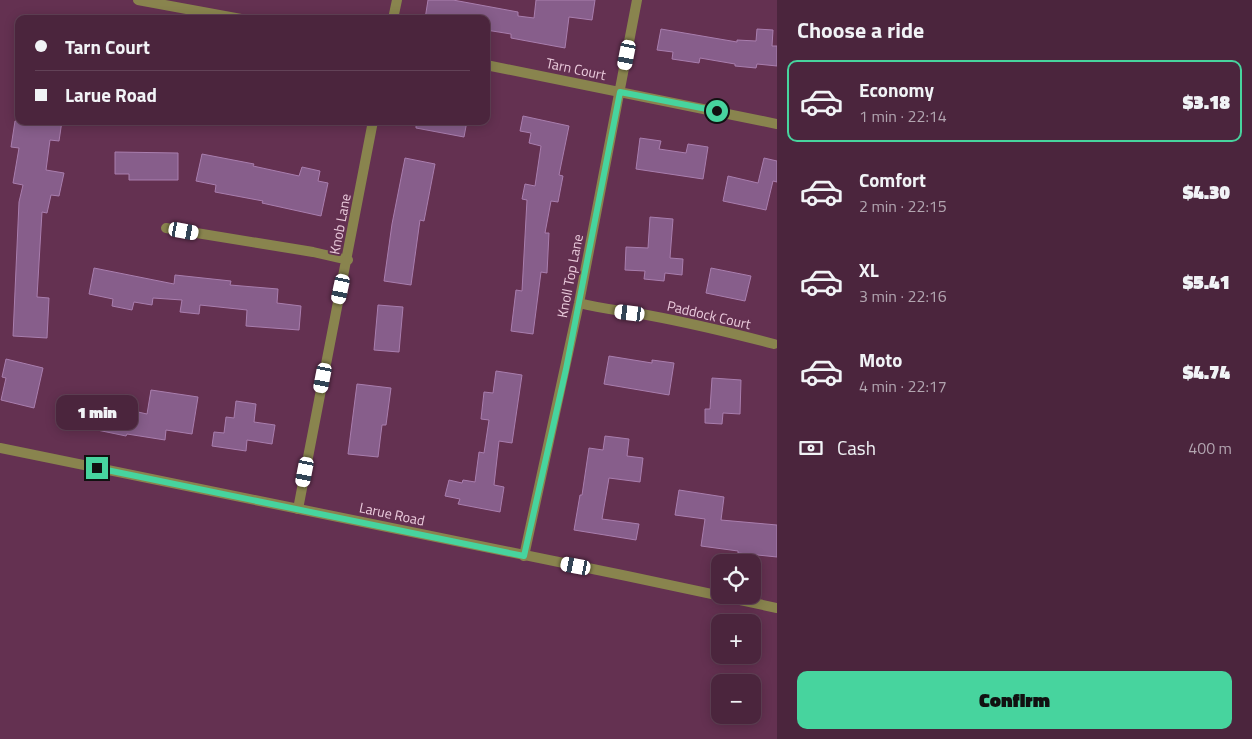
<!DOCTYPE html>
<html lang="en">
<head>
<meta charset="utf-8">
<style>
	:root { --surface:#4b253d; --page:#522d44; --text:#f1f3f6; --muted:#b2a5b0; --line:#624257; --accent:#47d49e }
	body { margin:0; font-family:"Titillium Web",sans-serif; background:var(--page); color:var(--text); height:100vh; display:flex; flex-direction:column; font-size:19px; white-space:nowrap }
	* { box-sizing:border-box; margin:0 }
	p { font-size:16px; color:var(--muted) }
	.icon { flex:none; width:28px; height:28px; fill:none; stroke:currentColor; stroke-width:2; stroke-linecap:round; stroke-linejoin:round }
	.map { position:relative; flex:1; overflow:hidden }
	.panel { display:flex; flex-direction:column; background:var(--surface); width:475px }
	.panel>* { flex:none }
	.hud { position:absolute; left:15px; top:15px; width:475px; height:110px; border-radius:10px; box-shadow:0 2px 12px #0003,0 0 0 1px var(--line); display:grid; align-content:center; height:110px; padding:0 20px; background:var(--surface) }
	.tools { position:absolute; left:711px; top:554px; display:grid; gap:10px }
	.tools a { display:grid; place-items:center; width:50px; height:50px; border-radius:10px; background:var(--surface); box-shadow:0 2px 12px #0003,0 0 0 1px var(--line); font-size:25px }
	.end { position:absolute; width:22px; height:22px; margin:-11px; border:6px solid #47d49e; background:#111; box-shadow:0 0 0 2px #111 }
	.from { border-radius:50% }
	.bubble { position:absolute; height:35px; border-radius:10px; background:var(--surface); box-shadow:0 2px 12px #0003,0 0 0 1px var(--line); font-size:16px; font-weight:800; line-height:35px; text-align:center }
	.car { position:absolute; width:15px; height:30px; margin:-15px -8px; border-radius:6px; box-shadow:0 0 4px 1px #0007; background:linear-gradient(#fff 24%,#345 0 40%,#fff 0 76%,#345 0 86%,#fff 0) }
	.hud b { display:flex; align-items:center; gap:18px; height:48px; font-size:19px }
	.hud b+b { border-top:1px solid var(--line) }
	.hud i { width:12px; height:12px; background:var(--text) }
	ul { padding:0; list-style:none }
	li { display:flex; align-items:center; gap:15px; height:82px; margin:0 10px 8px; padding:0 10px; border:2px solid transparent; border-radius:10px }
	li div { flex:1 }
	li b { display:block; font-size:19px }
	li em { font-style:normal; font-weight:800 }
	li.on { border-color:var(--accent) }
	li>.icon { width:45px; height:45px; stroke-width:1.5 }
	h2 { padding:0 20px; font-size:22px; line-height:60px }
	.pay { display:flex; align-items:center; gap:12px; height:55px; padding:0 20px; font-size:19px }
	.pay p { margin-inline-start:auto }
	.action { display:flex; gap:10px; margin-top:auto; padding:10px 20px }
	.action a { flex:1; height:58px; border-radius:10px; background:var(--accent); color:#111; font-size:20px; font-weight:800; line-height:58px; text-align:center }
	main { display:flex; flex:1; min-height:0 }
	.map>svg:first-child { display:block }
	.building { fill:#875e8b; stroke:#a97eae }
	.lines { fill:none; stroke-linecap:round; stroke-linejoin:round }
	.minor { stroke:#89844e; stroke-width:10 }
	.tertiary { stroke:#89844e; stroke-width:10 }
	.route { stroke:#47d49e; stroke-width:6 }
	.labels { text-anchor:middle; stroke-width:4; stroke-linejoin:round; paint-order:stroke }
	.street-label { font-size:14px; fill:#eccdde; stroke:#643151 }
</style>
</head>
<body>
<main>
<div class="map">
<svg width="777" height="739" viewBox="0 0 777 739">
	<rect width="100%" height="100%" fill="#643151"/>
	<!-- building -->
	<path class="building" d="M428,0H453L518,12V16L534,18L536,0H595L592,20L569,17L565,48L511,38V34L486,30V19H425Z
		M661,29L737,42V40L756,41L757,29L773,30L772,46H777V66L757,64L756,68L735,66V64L700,58L699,63L672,59L673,52L657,50Z
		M523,116L569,126L559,175L563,176L558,202L551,201L545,233H549L547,273L541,272L533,334L511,331L516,290L522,291L527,200L522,199L525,184L535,186L541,146L529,143L531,133L520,131Z
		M15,121H62L59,141L50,140L46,170L64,173L59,196L51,195L47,213L42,212L37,297L49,298L47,338L13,336L19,202L23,185L13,183L19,148L11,147Z
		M416,121H467L464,137L416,128Z
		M640,138L661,141L659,149L686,153L688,144L708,147L703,179L636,169Z
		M115,152L178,153V180H129V174H115Z
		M202,154L254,164L253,166L299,176L302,167L320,171L318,181L328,183L321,216L262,203L263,201L215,192L216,185L196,181Z
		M405,158L435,164L424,221L420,220L411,285L384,281L392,224Z
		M764,158L777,161V182L773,181L766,210L723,201L728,176L758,183Z
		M650,217L673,219L670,258L683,259L682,275L665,273L664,281L644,279L645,271L625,270L626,247L648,248Z
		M94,268L174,284L175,275L231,281L230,285L278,289L277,303L301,306L299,330L246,326L247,310L200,305L199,314L180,312L182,300L153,298L152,305L134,302L132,310L112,306L113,299L89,294Z
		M711,268L751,276L745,301L706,293Z
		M378,305L403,307L399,352L374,350Z
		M609,356L652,363V360L674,363L669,395L604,384Z
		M6,359L43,368L34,408L1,400L6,378L2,377Z
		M496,371L522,375L512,443L499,441L494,485L504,487L500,512L458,504L460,499L445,496L449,480L462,483L463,480L475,482L479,452L484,453L489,420L481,419L484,392L493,393Z
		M712,378L741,380L740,414L723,413L722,424L705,423V409H710Z
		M357,384L391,388L386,425H382L378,457L348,454Z
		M151,390L198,397L192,434L166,430L165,440L127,434L126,436L78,426L84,400L147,414Z
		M236,401L256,404L254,422L275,425L272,444L247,440L246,451L212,446L214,432L224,433L226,417L234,418Z
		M605,436L629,439L627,456L643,458L640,482L609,478L602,519L639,524L636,540L574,530L580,495H582L589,448L603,450Z
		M679,490L724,497L721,520L777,525V557L738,553V551L701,546L705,519L675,515Z"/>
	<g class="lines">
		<!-- minor -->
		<path class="minor" d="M138,0L241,19
			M393,19L397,0
			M486,65L777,124
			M166,228L313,252L348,260
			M579,303C602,309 624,311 647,315C690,323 732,333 774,344
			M298,509L373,121
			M524,556L579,303L637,0"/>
		<!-- tertiary -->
		<path class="tertiary" d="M0,448L627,576L777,608"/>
	</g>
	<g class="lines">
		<!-- route -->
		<path class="route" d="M97,468L524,556L566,369L620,92L717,111"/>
	</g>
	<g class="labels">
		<!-- street labels -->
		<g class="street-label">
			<text transform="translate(576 69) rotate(12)" y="5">Tarn Court</text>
			<text transform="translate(340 224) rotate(-79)" y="5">Knob Lane</text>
			<text transform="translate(570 276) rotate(-79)" y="5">Knoll Top Lane</text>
			<text transform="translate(709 315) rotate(13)" y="5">Paddock Court</text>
			<text transform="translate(392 514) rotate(12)" y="5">Larue Road</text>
		</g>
	</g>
</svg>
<div class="tools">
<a><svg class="icon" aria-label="locate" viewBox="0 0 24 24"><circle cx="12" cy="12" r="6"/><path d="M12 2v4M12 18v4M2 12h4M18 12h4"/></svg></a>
<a>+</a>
<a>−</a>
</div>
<i class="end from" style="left:717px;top:111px"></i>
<i class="end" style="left:97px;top:468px"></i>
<div class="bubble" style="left:56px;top:395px;width:82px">1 min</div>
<i class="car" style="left:627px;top:55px;rotate:191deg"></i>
<i class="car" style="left:184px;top:231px;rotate:100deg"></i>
<i class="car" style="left:341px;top:289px;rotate:192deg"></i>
<i class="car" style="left:630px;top:313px;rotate:277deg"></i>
<i class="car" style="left:323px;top:378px;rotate:191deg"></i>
<i class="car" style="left:305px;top:472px;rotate:191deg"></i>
<i class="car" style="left:576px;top:566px;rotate:281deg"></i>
<div class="hud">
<b><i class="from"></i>Tarn Court</b>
<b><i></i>Larue Road</b>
</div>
</div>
<section class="panel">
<h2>Choose a ride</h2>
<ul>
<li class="on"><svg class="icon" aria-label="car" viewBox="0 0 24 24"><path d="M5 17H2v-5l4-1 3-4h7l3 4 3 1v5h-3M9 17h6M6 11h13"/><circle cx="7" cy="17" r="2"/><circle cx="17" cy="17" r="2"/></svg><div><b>Economy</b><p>1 min · 22:14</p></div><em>$3.18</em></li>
<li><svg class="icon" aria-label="car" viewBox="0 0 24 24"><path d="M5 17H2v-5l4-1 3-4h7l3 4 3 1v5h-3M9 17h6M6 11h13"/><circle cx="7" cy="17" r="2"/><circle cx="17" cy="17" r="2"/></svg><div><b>Comfort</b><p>2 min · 22:15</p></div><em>$4.30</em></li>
<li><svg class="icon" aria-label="car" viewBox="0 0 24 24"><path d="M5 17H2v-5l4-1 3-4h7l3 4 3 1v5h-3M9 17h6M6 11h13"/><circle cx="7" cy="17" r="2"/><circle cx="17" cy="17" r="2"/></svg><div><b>XL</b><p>3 min · 22:16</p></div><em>$5.41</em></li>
<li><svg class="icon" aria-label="car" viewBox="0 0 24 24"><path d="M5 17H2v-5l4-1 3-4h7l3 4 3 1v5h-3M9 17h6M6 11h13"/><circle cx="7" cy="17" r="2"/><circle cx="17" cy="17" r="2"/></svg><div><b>Moto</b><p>4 min · 22:17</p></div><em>$4.74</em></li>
</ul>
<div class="pay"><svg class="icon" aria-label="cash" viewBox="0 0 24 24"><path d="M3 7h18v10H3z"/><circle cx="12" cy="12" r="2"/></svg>Cash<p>400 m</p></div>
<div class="action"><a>Confirm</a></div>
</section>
</main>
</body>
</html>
